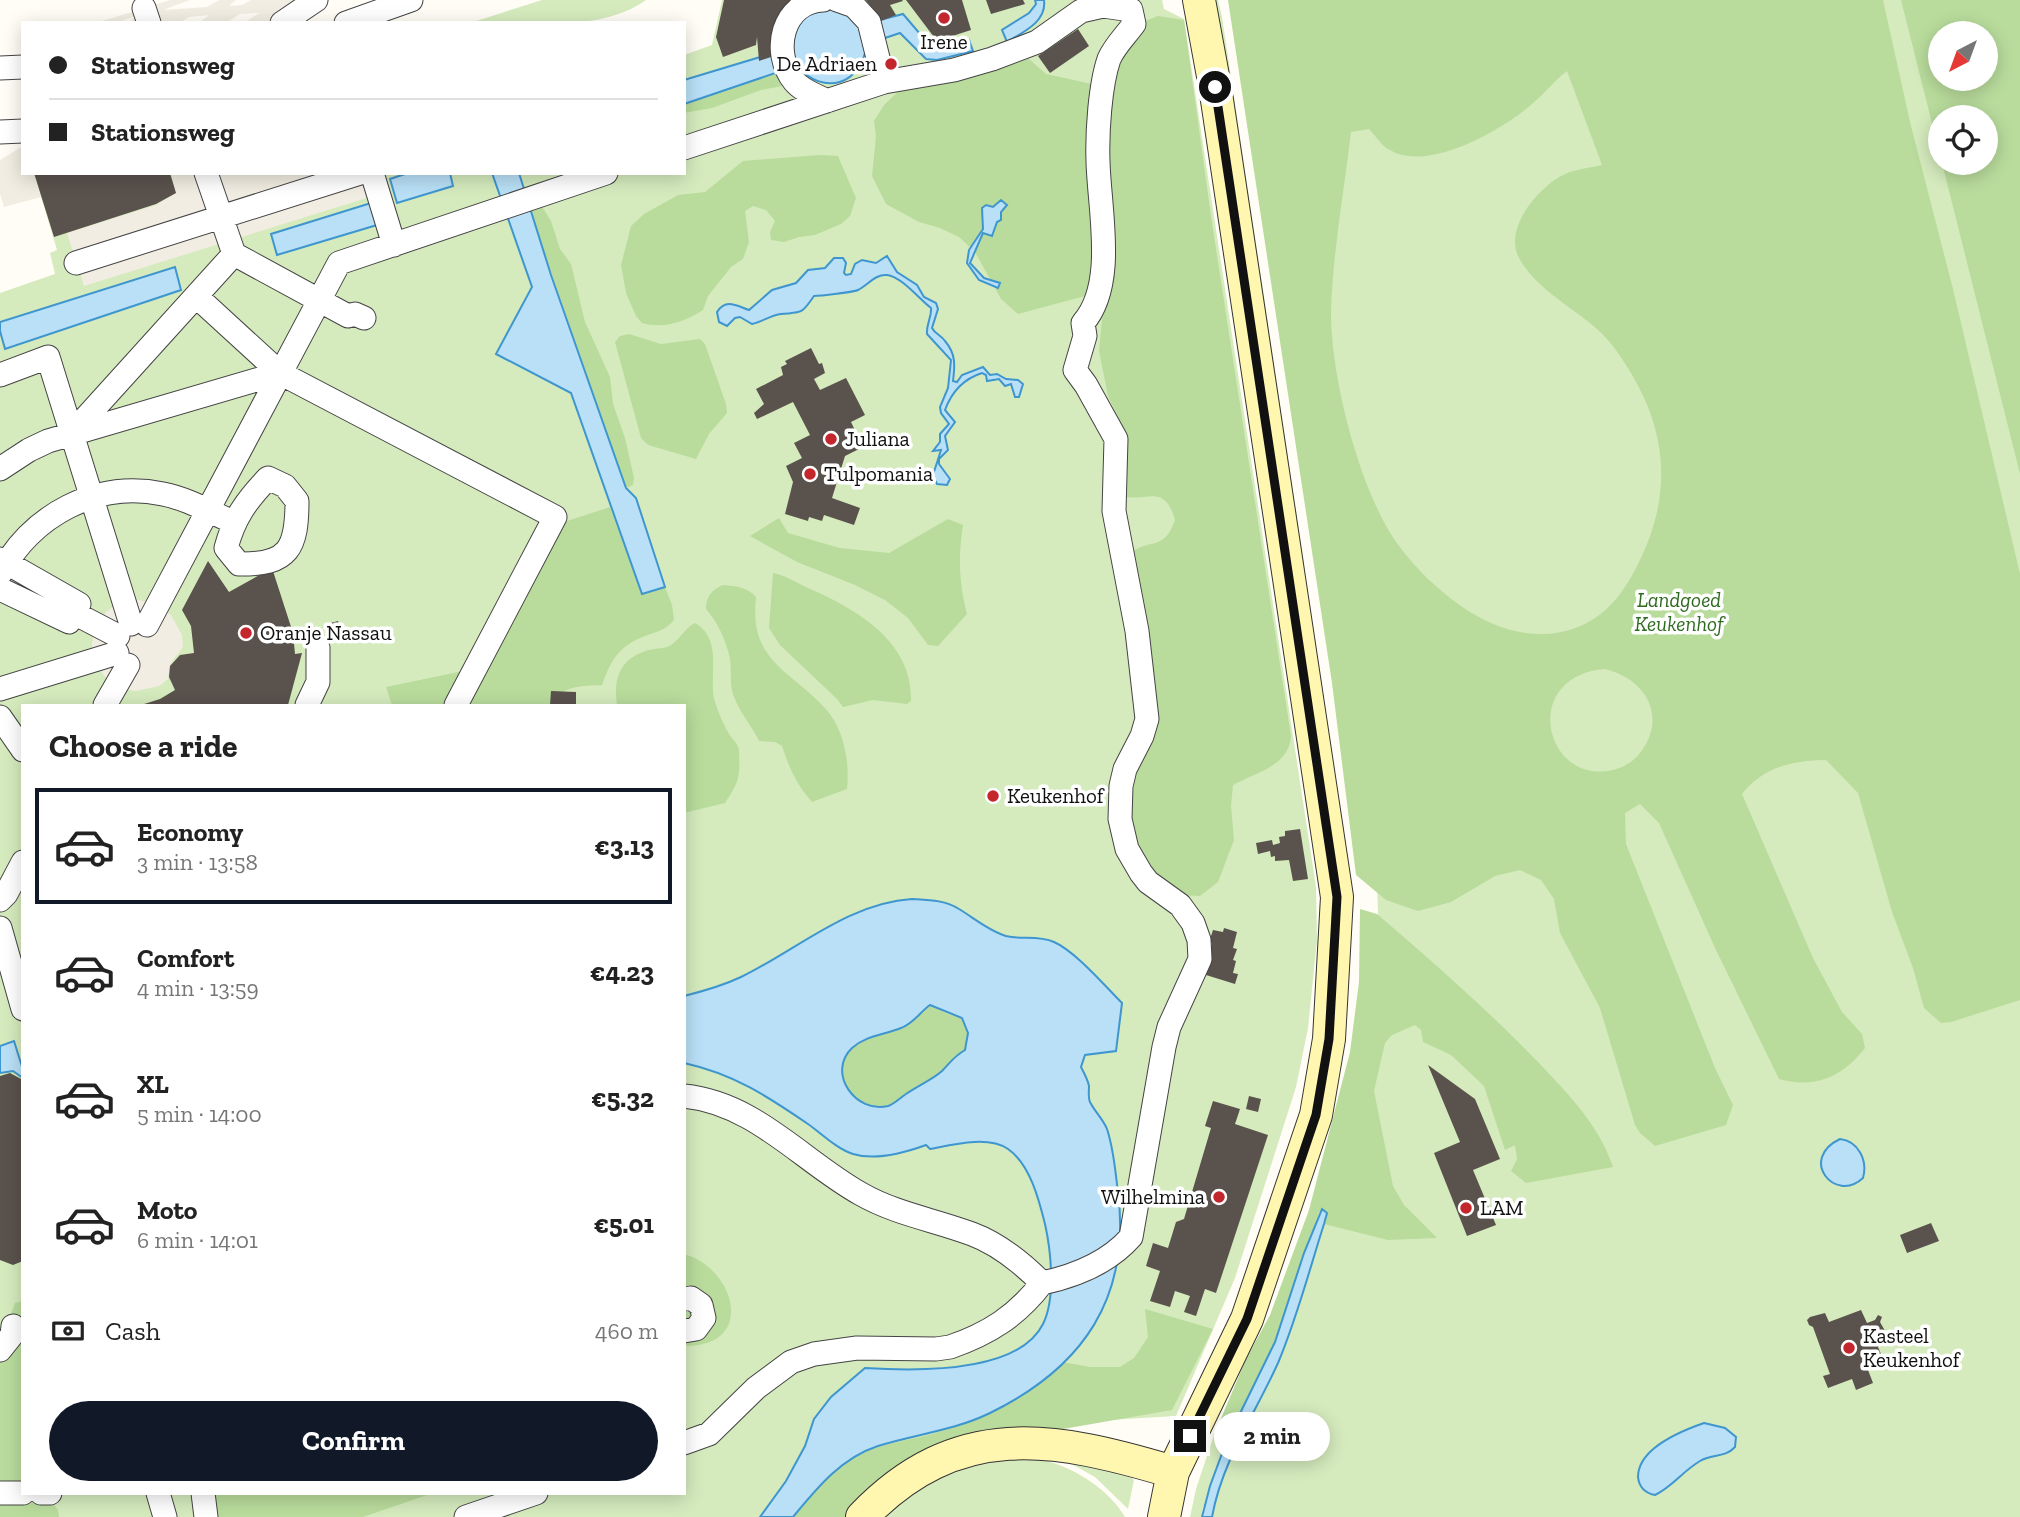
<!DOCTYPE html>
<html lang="en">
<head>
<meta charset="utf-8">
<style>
	:root { --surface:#fff; --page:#f6f6f6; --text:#222; --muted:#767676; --line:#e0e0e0; --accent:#111827 }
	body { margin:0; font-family:"Zilla Slab",serif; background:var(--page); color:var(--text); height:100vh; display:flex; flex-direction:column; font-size:26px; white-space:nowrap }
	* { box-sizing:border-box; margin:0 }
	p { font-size:23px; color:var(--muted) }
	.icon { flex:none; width:38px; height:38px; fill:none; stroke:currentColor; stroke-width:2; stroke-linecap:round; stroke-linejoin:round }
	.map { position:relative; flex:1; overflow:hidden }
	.drawer { position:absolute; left:21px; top:704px; width:665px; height:791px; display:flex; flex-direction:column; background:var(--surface); border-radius:0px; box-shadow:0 4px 18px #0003 }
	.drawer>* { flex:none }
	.banner { position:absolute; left:21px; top:21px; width:665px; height:154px; border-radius:0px; box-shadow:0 4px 18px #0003; display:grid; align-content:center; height:154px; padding:0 28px; background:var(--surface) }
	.needle { width:46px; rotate:221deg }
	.fabs { position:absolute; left:1928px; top:21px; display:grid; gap:14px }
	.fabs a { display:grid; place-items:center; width:70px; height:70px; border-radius:50%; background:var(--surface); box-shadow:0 4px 18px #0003; font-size:35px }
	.end { position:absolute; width:32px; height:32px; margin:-16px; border:9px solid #111; background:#fff; box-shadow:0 0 0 4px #fff }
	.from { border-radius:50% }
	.bubble { position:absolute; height:49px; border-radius:24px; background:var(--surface); box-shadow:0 4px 18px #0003; font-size:23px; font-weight:800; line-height:49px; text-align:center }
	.banner b { display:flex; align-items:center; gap:24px; height:66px; font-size:26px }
	.banner b+b { border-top:2px solid var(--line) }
	.banner i { width:18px; height:18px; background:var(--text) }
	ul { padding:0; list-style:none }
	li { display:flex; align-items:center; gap:21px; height:116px; margin:0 14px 10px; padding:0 14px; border:4px solid transparent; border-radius:0px }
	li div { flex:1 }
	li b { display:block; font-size:26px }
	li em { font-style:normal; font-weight:800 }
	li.selected { border-color:var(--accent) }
	li>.icon { width:63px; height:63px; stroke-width:1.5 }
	h2 { padding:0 28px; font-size:32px; line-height:84px }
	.pay { display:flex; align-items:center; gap:18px; height:77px; padding:0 28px; font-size:26px }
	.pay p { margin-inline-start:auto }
	.action { display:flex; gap:14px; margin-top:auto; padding:14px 28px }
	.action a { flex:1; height:80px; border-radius:42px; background:var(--accent); color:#fff; font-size:28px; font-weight:800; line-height:80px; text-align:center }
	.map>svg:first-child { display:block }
	.green { fill:#d5ebbd; fill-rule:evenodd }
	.forest { fill:#b9dc9c; fill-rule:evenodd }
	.plaza { fill:#f1ede2 }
	.water { fill:#b9e0f7; stroke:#3f96cf; stroke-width:2; fill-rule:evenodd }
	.building { fill:#5a524d }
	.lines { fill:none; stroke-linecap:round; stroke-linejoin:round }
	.street-casing { stroke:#444; stroke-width:25 }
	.secondary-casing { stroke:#333; stroke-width:34 }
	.street { stroke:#fff; stroke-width:23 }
	.secondary { stroke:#fff6b0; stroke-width:32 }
	.route { stroke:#111; stroke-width:9 }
	.poi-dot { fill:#c4262e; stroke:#fff; stroke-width:2.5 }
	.labels { text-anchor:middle; stroke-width:7; stroke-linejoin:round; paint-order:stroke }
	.poi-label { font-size:21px; fill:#111; stroke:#fff; text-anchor:start }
	.park-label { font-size:21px; font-style:italic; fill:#2f6b1f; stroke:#fff }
</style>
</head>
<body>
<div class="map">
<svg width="2020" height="1517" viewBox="0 0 2020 1517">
	<rect width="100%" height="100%" fill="#fffdf5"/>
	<!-- green -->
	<path class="green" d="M542,0H646C600,33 524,23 470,23Z
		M722,0H1162L1164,9L1184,19L1316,887L1317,940L1308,1028L1296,1087L1235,1278L1176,1416L973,1428L823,1517H0V293L55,274L50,253L57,250L34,173H684V55L712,45ZM23,705H684V1493H23Z
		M1212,0H1218L1222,17L1303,557L1314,656Z
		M1229,0H2020V1517H1210L1203,1506L1202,1517H1190L1196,1489L1214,1435L1228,1439L1303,1275L1379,944L1376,853ZM1941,33H1986V79H1941ZM1941,117H1986V163H1941Z
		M1015,1457C1025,1458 1037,1458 1047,1461C1077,1469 1110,1491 1125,1517H880L946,1470Z
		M1059,1457L1095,1464L1132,1478L1134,1480L1128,1509L1095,1477Z"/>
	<!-- forest -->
	<path class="forest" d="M1228,0H1883L1910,122L1953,289L2020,574V1000L1951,1022L1941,1023L1924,1008L1913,968L1892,912L1858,793L1826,760C1794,760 1763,767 1742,794L1813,958L1842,1012L1862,1034L1865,1048C1843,1077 1814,1089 1779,1079L1715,948L1659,823L1640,804L1625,813L1626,844L1715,1068L1733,1105L1726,1125L1655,1146L1640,1133L1635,1125L1600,1008L1560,933L1554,899L1541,880L1520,870L1495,876L1451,902L1418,911L1386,900L1356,875L1332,683ZM1567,71L1602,165C1590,168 1576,169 1565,174C1539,186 1503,228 1519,258C1536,289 1572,307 1597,329C1611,341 1621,357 1631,373C1664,428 1671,484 1647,544C1633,578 1614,613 1578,627C1538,643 1495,630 1461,606C1437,589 1417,570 1399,546C1360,494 1330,375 1331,310C1333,251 1344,191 1351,132L1369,129C1375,135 1381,145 1388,149C1427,174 1502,130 1532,104C1544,94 1555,80 1567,71ZM1605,669C1646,679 1668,717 1640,753C1633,762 1624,767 1613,770C1544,786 1519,676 1605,669Z
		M1901,0H2020V474L1942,163H1986V117H1941V159ZM1941,33H1986V79H1941Z
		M1158,16L1184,20L1211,216L1291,736C1289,766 1257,772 1233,785L1231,806L1234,840L1218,882L1200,896L1176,895L1150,874L1136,851L1129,818L1135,777L1150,735L1131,552C1153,538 1164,551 1175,520C1164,480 1144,505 1120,495L1122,426L1108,396L1099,351L1107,267V178L1113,91L1119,66L1140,23Z
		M1029,59L1046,74L1092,84L1093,287L1085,296L1018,314L1001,299L975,252L959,237L940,228L919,222L886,204L872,176L876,136L874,121L884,105L905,85Z
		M784,70L794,84L761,90L712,108L684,113V104Z
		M820,155L838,156L856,198L850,216L841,224L815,235L799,237L784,242L771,240L770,232L775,221L766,210L753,206L745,211L749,242L743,259L731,267L708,296L703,310C684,322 665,329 642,323L636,316L626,293L621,265L631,226L644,214L678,195L705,192L743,161Z
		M541,205L551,221L560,249L571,264L585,322L610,377L613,404L625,438L634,478L633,485L626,488L529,208Z
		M629,334L661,344L700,339L705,344L726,404L727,413L709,434L696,459L648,445L641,438L615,342L620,336Z
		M610,507L642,594L665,587L672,605L674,620C664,632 654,632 640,638C617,648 610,663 602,685C585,686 558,685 552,705H466L561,523Z
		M779,518L788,533L840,548L889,553L948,519L963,525C958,557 959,583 967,614L938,646L928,645L908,618L885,600L855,585L797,562L750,536Z
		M773,573C785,575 797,583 808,588C856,609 913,641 911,701L907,704L873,700L843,707L837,699L780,645L769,628Z
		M723,585C736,586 747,587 756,597C749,660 787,668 824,707C844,728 850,762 847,789L812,802C797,785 789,768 782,746L775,742L759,741C752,726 740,713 734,697C729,684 732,672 730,659C726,640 718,623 706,609C706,597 712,589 723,585Z
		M695,623C723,640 709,672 714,698C717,710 723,723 729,734C733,740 739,744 739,752C740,778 739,782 725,803L684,813V705H617C613,678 620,658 649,650C657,648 665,649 671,645C680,639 686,627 695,623Z
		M468,670L452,705H392L386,687Z
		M1360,909L1377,914C1433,962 1488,1010 1539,1063C1569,1095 1599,1125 1613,1167L1526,1183L1511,1171L1517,1159L1515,1145L1505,1150L1484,1086L1451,1055L1423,1042L1421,1030L1415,1025L1392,1035L1385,1043L1374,1091L1393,1186L1404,1205L1437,1238L1388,1240L1324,1224L1327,1213L1319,1212L1275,1342L1227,1440L1214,1435L1246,1359L1270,1315L1309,1210L1350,1052L1359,982Z
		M930,1005L948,1014L962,1018L969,1033L966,1050C953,1057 951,1062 942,1071C932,1080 917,1086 906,1094C901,1098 894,1104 888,1106C857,1114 826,1073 852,1048C866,1035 884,1034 901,1028C913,1024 920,1012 930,1005Z
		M684,1254C737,1269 756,1348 684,1346Z
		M23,1301V1484L0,1482V1344L15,1303Z
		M1145,1309L1213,1329L1172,1410L1063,1429L983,1432L849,1513L846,1517H793C813,1493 831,1469 859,1455C882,1443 907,1441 932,1434C979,1420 1027,1397 1062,1362L1090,1367H1120L1134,1358L1148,1337Z
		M210,1493H278L279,1495L433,1493L363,1517H213Z
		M0,1498L40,1504L52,1502L58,1510L59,1517H0Z"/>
	<!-- plaza -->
	<path class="plaza" d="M170,0H190L163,10L207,7L219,0H236L229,6L242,5L251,0H330L292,23H244L259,13L240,14L226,23H199L209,15L189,17L179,23H128L136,16L115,23H96Z
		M23,146V173H34L41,197L4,207L0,194V160Z
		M170,173H380L386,192L84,286L67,233L156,205L176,193Z
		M139,600L161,607L171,615L182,635L183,647L170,664L168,679L159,686L136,691L124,689L104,676L93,656L92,644L94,632L106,612L116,605Z"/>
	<!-- water -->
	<path class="water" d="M1035,0H1044C1047,22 1023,32 1007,42L1002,30L1029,13L1036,4Z
		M829,8L841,10L861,25L903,14L926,41L935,47L940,48L969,40L973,51L937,60L926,59L900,33L867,44C861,86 824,96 796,66L684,104V80L790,48L792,36L805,16Z
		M408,173H450L453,186L397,203L390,179Z
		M492,173H519L551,275L626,488L636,498L665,587L642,594L571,393L496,354L532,287Z
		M1001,200L1007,205L1001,212V220L997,222L992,236L983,233L970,263L984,278L1000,283L998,288L979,280L967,263L969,250L983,229L982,208L986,205L993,207Z
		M371,203L377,225L277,255L271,234Z
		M887,256L897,272L917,285L924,297L936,303L938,309L932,328C935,334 941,335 945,341C956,354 955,365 953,381L957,382L962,375L983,367L990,375L997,374L1006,379L1018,380L1023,384L1019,397H1015L1011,384L1005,386L999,379L987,381L986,375L982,373C963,379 952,391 945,410L955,422L945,436L948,450L939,459V464L950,479L947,485L937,484L933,475L941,450L933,451L940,442V434L949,424L941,413L940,407L948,388L951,360L927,334C926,324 932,317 931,308C919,299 902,277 887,275C875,274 868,285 858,290C854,292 820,296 814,296C801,315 802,312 781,314C771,315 762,322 752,324L740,317L735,318L727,326L719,322L717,312C726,298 737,306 749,310L772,290L796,283L808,270L825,268L834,258H843L846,263L844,273L846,275L851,274L855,264L862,260L876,263Z
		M175,267L181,290L5,349L0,331V322Z
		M912,899C929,900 945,900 959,909C974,918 989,931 1006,936C1022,940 1038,935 1054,942C1075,951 1105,986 1122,1003L1116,1051L1085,1055L1081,1067C1084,1073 1088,1080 1089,1086C1089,1091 1088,1098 1090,1102C1095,1112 1103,1119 1107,1129C1114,1150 1115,1170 1118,1192C1131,1297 1084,1367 990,1413C953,1431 916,1434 878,1446C841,1458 817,1488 793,1517H760L786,1481L805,1446L814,1419L831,1397L865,1368C913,1371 1018,1374 1043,1324C1056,1298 1051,1251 1045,1224C1039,1200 1030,1164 1008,1149C988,1135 951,1145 930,1149L926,1145C904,1153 876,1161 853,1154C837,1149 822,1134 808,1124C767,1096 734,1074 684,1063V996C704,991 722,986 741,977C797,950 848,903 912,899ZM930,1005L962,1018L968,1033L965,1050C953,1057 951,1062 942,1071C932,1080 917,1086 906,1094C900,1098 894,1104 888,1106C856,1114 826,1073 852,1048C867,1035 884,1035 901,1028C913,1024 920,1012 930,1005Z
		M14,1041L23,1070V1078L13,1071L0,1073V1046Z
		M1840,1139C1858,1141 1868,1160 1863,1178C1835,1204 1798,1159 1840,1139Z
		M1322,1209L1327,1213L1324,1224C1309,1271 1297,1318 1278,1363C1255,1414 1222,1461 1212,1517H1202L1210,1486L1227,1440L1275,1342L1304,1253Z
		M1704,1423L1725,1428L1736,1437L1735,1447C1725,1458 1712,1454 1700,1461C1683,1471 1672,1487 1655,1495C1645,1493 1639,1487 1638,1477C1638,1448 1681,1431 1704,1423Z"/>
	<!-- building -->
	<path class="building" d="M724,0H794L785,6L775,22L772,38L774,56L759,61L757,37L756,45L723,57L716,37Z
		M866,0H902L903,1L890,5L896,15L881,21Z
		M906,0H962L971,30L937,41Z
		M986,0H1023L1025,4L991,14Z
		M1078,29L1089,46L1050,73L1038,56Z
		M34,173H170L176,193L156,204L54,237Z
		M811,348L819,364L822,363L825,373L814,379L820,390L846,378L865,415L851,422L863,447L845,456L832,498L860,508L854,525L824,515L822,521L809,517L808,521L785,514L793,482L786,466L802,458L794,443L810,435L793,402L757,419L754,413L764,404L756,389L783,375L781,367L787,364L785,361Z
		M208,561L229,592L272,568L293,633L295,654L302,653L288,705H141L160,699L175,690L169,677L170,666L180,655L194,653L191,626L182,610Z
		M338,621L341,632L330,636L327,624Z
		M551,691L576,692V705H550Z
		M1300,829L1308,879L1293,881L1289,860L1275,861V856L1271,857L1270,851L1258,854L1256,843L1272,840L1273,845L1280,843L1279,837L1285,836V831Z
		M1224,928L1237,932L1233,948L1237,949L1233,960L1236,961L1233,973L1238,974L1235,984L1206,975L1212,955L1209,954L1212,943L1209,942L1213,930L1223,932Z
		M1428,1065L1475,1099L1500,1159L1473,1170L1496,1225L1467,1236L1434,1153L1460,1142Z
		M10,1073L23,1080V1261L13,1265L0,1260V1076Z
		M1249,1096L1261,1099L1258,1112L1246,1109Z
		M1213,1101L1240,1109L1235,1124L1268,1135L1216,1293L1205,1289L1196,1316L1184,1312L1190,1296L1175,1291L1170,1307L1150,1301L1160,1271L1146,1266L1153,1243L1168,1248L1176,1222L1184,1219L1211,1128L1205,1126Z
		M1931,1223L1939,1241L1907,1253L1900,1235Z
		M1861,1310L1867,1323L1875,1320L1878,1315L1882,1317L1880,1322L1889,1338L1885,1341L1881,1338L1875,1340L1881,1354L1887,1356L1889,1362L1881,1368L1878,1366L1868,1370L1873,1383L1856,1390L1852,1379L1828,1388L1823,1376L1830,1374L1813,1327L1809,1325L1807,1320L1810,1317L1825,1313L1829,1322Z"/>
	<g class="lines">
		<defs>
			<path id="street" d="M823,0C782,2 771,52 794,81C802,91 816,95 827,101
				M837,0L854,6L869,22L884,82
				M144,8L149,23
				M282,23L316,0
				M346,23L411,0
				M0,68L23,67
				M0,132L23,131
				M684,148L884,82L954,70L992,59L1037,42L1081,11L1103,6L1131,10L1134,24C1126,35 1114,47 1109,59C1100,85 1097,133 1098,161C1099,209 1117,284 1083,323L1085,336L1075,370L1086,385L1116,439L1114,511L1137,631L1147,719L1142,736L1125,769L1121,786L1120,819L1127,849L1141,873L1148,882L1180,905L1193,923L1199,940L1200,959L1169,1027L1164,1047L1131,1237C1108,1263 1075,1276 1042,1283C1022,1263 999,1244 972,1234C935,1220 896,1214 861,1194C802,1161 755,1103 684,1096
				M206,173L234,254
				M372,173L394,245
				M76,263L360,173
				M196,296L280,373L555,517L456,705
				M0,375L48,357L131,624
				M72,433L234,254L348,316L355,314L364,318
				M0,469L29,450L48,441L280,373
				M268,478L285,486L297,501C297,548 289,565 239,564L226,548C234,518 246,501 268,478Z
				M0,559L79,604L69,622L0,589
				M0,574C32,515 96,480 163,494C188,499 210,512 233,522
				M74,613L118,636
				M147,625L339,263L606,173
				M0,689L117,653
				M105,705L128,665
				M307,705L318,682V648
				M0,717L23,750
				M0,900L6,894L23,862
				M0,928L23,1009
				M684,1299L691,1298L701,1305L704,1318L696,1329L684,1331
				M0,1350L12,1335L13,1326
				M684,1443L709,1434L756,1388L791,1362L814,1354L857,1348L936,1349L950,1347C988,1334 1017,1316 1042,1283
				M0,1493H23
				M41,1493H50
				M158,1493L165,1517
				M203,1493L206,1517
				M466,1517L536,1493"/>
			<path id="secondary" d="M862,1517C957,1418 1053,1436 1173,1472
				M1164,1517L1173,1472L1247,1319L1316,1115L1329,1039L1337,897L1215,87L1199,0"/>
		</defs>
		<!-- street casing -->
		<use href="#street" class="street-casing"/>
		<!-- secondary casing -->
		<use href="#secondary" class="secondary-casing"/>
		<!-- street -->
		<use href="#street" class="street"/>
		<!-- secondary -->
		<use href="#secondary" class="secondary"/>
	</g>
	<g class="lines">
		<!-- route -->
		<path class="route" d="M1190,1436L1247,1319L1316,1115L1329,1039L1337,897L1215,87"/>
	</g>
	<!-- markers -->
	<g class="poi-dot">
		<circle cx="944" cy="18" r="7"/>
		<circle cx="891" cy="64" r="7"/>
		<circle cx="831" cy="439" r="7"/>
		<circle cx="810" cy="474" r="7"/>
		<circle cx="246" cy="633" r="7"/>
		<circle cx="993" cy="796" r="7"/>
		<circle cx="1219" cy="1197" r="7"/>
		<circle cx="1466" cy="1208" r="7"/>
		<circle cx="1849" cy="1348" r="7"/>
	</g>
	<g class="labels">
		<!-- poi labels -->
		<g class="poi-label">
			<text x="944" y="49" text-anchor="middle">Irene</text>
			<text x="877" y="71" text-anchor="end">De Adriaen</text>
			<text x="845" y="446">Juliana</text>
			<text x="824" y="481">Tulpomania</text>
			<text x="260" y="640">Oranje Nassau</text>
			<text x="1007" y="803">Keukenhof</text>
			<text x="1205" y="1204" text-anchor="end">Wilhelmina</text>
			<text x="1480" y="1215">LAM</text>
			<text x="1863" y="1343">Kasteel<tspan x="1863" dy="24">Keukenhof</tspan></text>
		</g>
		<!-- park labels -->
		<g class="park-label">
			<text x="1679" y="607">Landgoed<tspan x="1679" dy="24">Keukenhof</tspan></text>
		</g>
	</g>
</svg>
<div class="fabs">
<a><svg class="needle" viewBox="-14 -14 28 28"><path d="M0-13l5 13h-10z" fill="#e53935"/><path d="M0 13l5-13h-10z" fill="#767676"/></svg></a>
<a><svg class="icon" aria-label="locate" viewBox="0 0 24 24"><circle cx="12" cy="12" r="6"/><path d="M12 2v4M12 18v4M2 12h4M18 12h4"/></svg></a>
</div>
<i class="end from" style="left:1215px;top:87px"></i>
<i class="end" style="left:1190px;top:1436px"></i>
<div class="bubble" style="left:1214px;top:1412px;width:116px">2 min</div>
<div class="banner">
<b><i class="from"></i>Stationsweg</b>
<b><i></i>Stationsweg</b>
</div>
<section class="drawer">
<h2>Choose a ride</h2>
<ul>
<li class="selected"><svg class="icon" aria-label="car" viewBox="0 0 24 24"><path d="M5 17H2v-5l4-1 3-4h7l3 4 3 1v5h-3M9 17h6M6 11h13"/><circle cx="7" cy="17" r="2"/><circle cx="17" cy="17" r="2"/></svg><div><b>Economy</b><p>3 min · 13:58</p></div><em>€3.13</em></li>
<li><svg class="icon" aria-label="car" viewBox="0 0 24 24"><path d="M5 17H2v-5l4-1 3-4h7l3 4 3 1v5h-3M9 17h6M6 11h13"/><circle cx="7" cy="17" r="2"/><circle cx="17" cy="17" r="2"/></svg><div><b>Comfort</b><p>4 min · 13:59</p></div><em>€4.23</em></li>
<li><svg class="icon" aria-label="car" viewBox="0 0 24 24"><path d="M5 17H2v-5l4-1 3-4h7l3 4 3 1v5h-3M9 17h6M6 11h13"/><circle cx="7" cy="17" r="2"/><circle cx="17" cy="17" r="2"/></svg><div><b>XL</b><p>5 min · 14:00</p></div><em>€5.32</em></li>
<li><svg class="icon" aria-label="car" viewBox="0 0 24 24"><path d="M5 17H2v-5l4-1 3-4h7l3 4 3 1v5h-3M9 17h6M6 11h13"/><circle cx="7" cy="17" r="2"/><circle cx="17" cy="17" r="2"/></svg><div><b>Moto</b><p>6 min · 14:01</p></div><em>€5.01</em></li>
</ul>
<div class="pay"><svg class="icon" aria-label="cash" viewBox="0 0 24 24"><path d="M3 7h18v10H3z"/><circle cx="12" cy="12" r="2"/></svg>Cash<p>460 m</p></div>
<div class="action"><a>Confirm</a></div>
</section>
</div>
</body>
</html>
